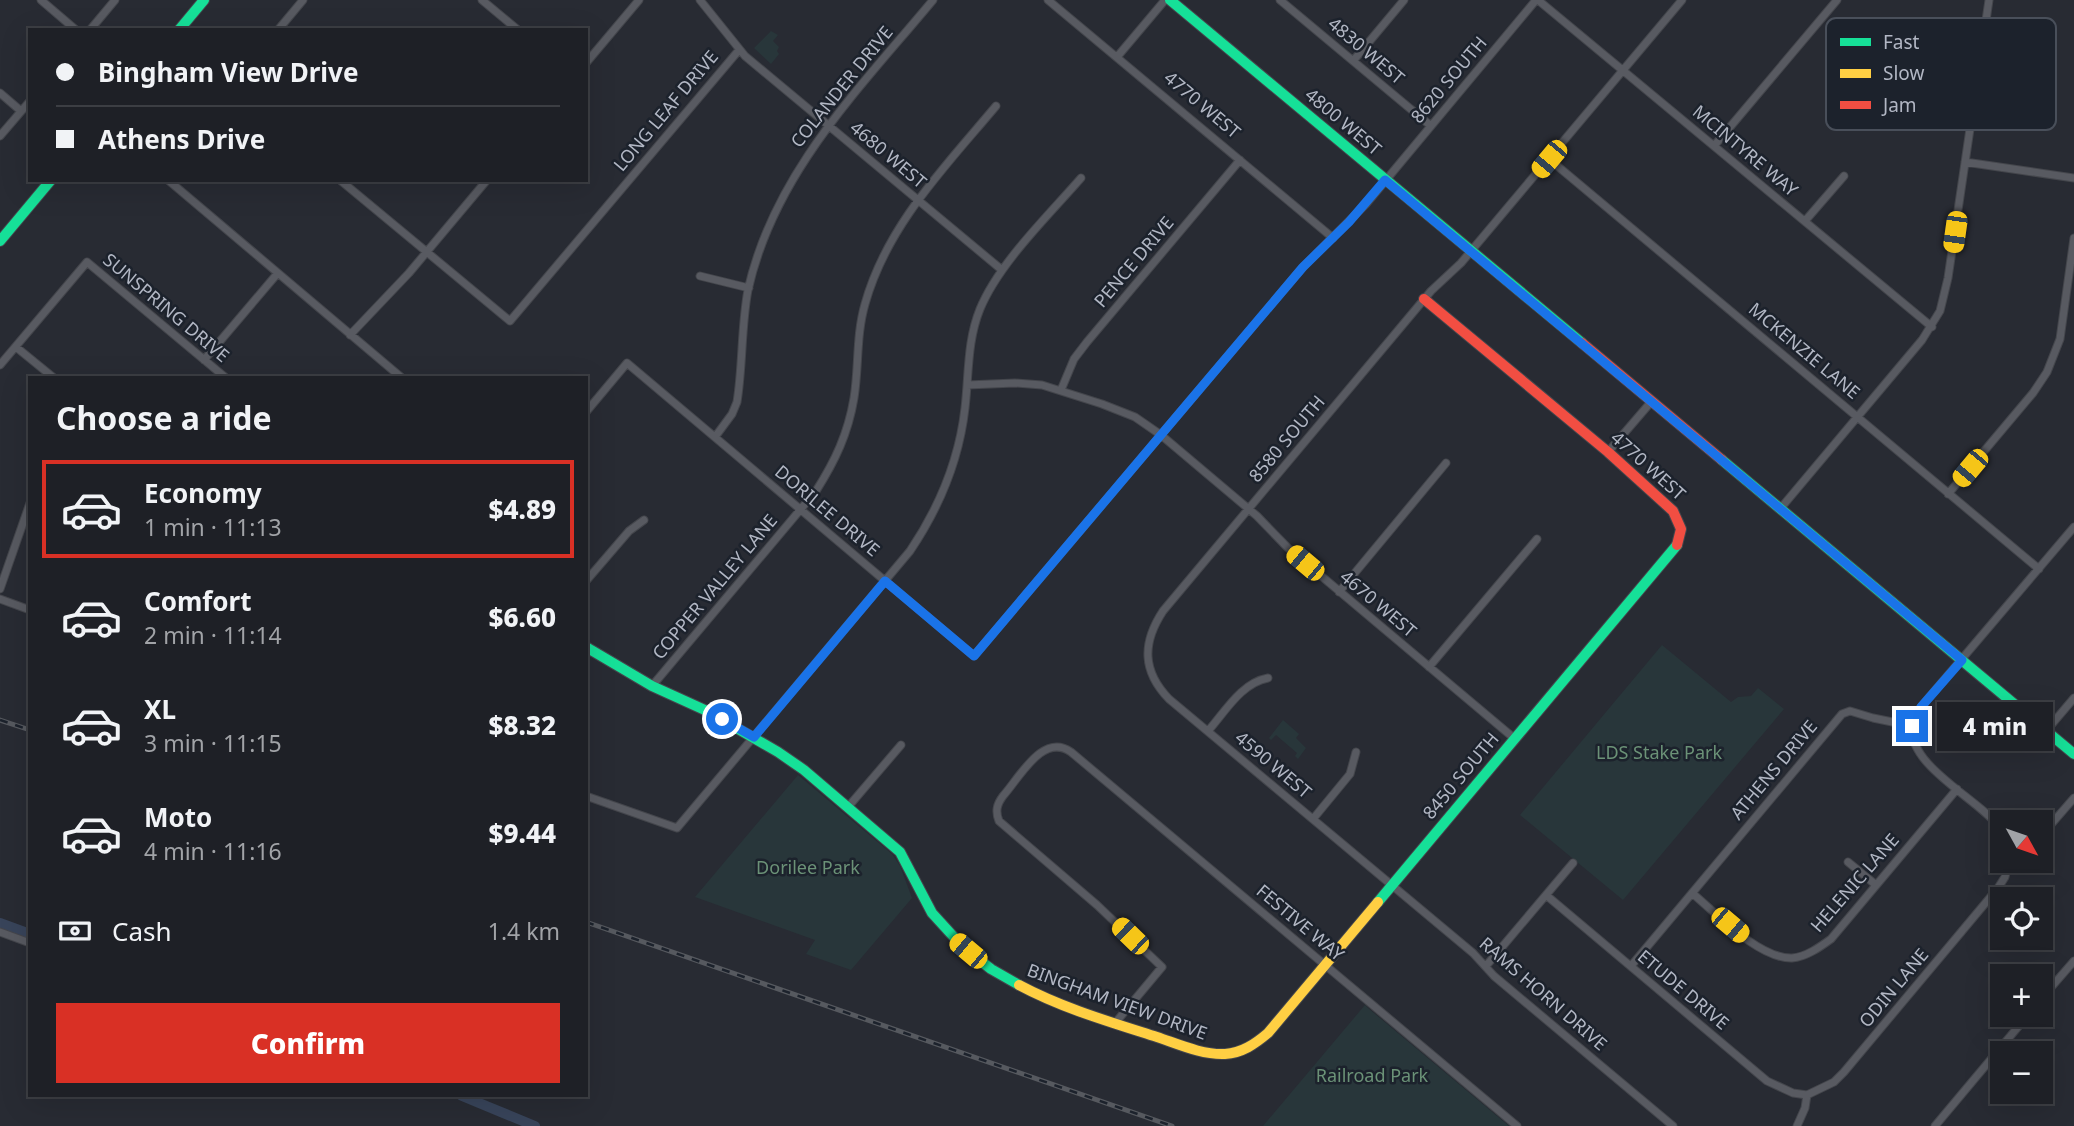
<!DOCTYPE html>
<html lang="en">
<head>
<meta charset="utf-8">
<style>
	:root { --surface:#1e2026; --page:#2b2d32; --text:#f1f3f6; --muted:#a1a3a7; --line:#3c3e43; --accent:#d93025 }
	body { margin:0; font-family:"Noto Sans",sans-serif; background:var(--page); color:var(--text); height:100vh; display:flex; flex-direction:column; font-size:26px; white-space:nowrap }
	* { box-sizing:border-box; margin:0 }
	p { font-size:23px; color:var(--muted) }
	.icon { flex:none; width:38px; height:38px; fill:none; stroke:currentColor; stroke-width:2; stroke-linecap:round; stroke-linejoin:round }
	.map { position:relative; flex:1; overflow:hidden }
	.drawer { position:absolute; left:28px; top:376px; width:560px; height:721px; display:flex; flex-direction:column; background:var(--surface); border-radius:0px; box-shadow:0 7px 28px #0002,0 0 0 2px var(--line) }
	.drawer>* { flex:none }
	.top-card { position:absolute; left:28px; top:28px; width:560px; height:154px; border-radius:0px; box-shadow:0 7px 28px #0002,0 0 0 2px var(--line); display:grid; align-content:center; height:154px; padding:0 28px; background:var(--surface) }
	.needle { width:46px; rotate:130deg }
	.tools { position:absolute; left:1990px; top:810px; display:grid; gap:14px }
	.tools a { display:grid; place-items:center; width:63px; height:63px; border-radius:0px; background:var(--surface); box-shadow:0 7px 28px #0002,0 0 0 2px var(--line); font-size:35px }
	.end { position:absolute; width:32px; height:32px; margin:-16px; border:9px solid #1a73e8; background:#fff; box-shadow:0 0 0 4px #fff }
	.from { border-radius:50% }
	.bubble { position:absolute; height:49px; border-radius:0px; background:var(--surface); box-shadow:0 7px 28px #0002,0 0 0 2px var(--line); font-size:23px; font-weight:800; line-height:49px; text-align:center }
	.car { position:absolute; width:21px; height:42px; margin:-21px -10px; border-radius:9px; box-shadow:0 0 5px 2px #0007; background:linear-gradient(#f5c518 24%,#345 0 40%,#f5c518 0 76%,#345 0 86%,#f5c518 0) }
	.top-card b { display:flex; align-items:center; gap:24px; height:66px; font-size:26px }
	.top-card b+b { border-top:2px solid var(--line) }
	.top-card i { width:18px; height:18px; background:var(--text) }
	ul { padding:0; list-style:none }
	li { display:flex; align-items:center; gap:21px; height:98px; margin:0 14px 10px; padding:0 14px; border:4px solid transparent; border-radius:0px }
	li div { flex:1 }
	li b { display:block; font-size:26px }
	li em { font-style:normal; font-weight:800 }
	li.current { border-color:var(--accent) }
	li>.icon { width:63px; height:63px; stroke-width:1.5 }
	h2 { padding:0 28px; font-size:32px; line-height:84px }
	.pay { display:flex; align-items:center; gap:18px; height:77px; padding:0 28px; font-size:26px }
	.pay p { margin-inline-start:auto }
	.cta { display:flex; gap:14px; margin-top:auto; padding:14px 28px }
	.cta a { flex:1; height:80px; border-radius:0px; background:var(--accent); color:#fff; font-size:28px; font-weight:800; line-height:80px; text-align:center }
	.map>svg:first-child { display:block }
	.green { fill:#28363a }
	.lines { fill:none; stroke-linecap:round; stroke-linejoin:round }
	.canal { stroke:#38445a; stroke-width:10 }
	.street-casing { stroke:#44464c; stroke-width:9 }
	.fast-casing { stroke:#44464c; stroke-width:12 }
	.slow-casing { stroke:#44464c; stroke-width:12 }
	.jam-casing { stroke:#44464c; stroke-width:12 }
	.street { stroke:#585a61; stroke-width:7 }
	.fast { stroke:#16e098; stroke-width:10 }
	.slow { stroke:#ffcf43; stroke-width:10 }
	.jam { stroke:#f24e42; stroke-width:10 }
	.rail-casing { stroke:#56595f; stroke-width:5 }
	.rail { stroke:#1c222c; stroke-width:2.5; stroke-dasharray:8; stroke-linecap:butt }
	.route { stroke:#1a73e8; stroke-width:9 }
	.labels { text-anchor:middle; stroke-width:5; stroke-linejoin:round; paint-order:stroke }
	.street-label { font-size:18px; fill:#b2b7c4; stroke:#1c222c }
	.park-label { font-size:18px; fill:#6b9277; stroke:#1c222c }
	.key { fill:#1c222c; stroke:#494f5a; stroke-width:2 }
	.key-label { font-size:19px; fill:#b2b7c4 }
</style>
</head>
<body>
<div class="map">
<svg width="2074" height="1126" viewBox="0 0 2074 1126">
	<rect width="100%" height="100%" fill="#282b33"/>
	<!-- green -->
	<path class="green" d="M771,31L778,35L773,41L779,47L777,51L779,54L771,64L754,48Z
		M1662,645L1731,702L1738,697L1751,696L1758,688L1784,709L1623,900L1520,815Z
		M1283,720L1299,734L1296,738L1306,748L1298,759L1295,756L1297,753L1276,735L1271,740L1269,738Z
		M798,775L892,854L900,866L912,898L851,970L806,954L815,940L695,897Z
		M1365,1005L1368,1008L1509,1126H1263Z"/>
	<g class="lines">
		<!-- canal -->
		<path class="canal" d="M0,923L30,934
			M462,1096L535,1126"/>
		<defs>
			<path id="street" d="M41,0L76,30
				M482,0L518,30
				M700,0L745,56L1002,270
				M1048,0L1333,238
				M1280,0L1431,126
				M1538,0L1932,327
				M90,30L115,0
				M278,30L303,0
				M1117,57L1165,0
				M1353,61L1404,0
				M586,63L639,0
				M1925,79L1944,92L1975,97
				M0,93L21,111
				M0,136L30,101
				M1714,146L1837,0
				M1549,159L2039,569
				M1965,162L2074,178
				M168,180L402,378
				M340,180L510,321L739,50
				M1805,221L1844,176
				M700,276L749,288
				M350,335L409,273L487,180
				M16,347L54,378
				M204,360L277,274
				M0,365L87,262L226,378
				M967,385L1015,383L1042,385L1102,404L1135,417L1161,435L1257,516L1288,548L1515,739
				M1061,390L1074,359L1087,342L1240,160
				M586,412L627,363L974,656L1303,267L1366,204L1536,0
				M715,437L732,414L737,402C743,365 741,327 748,290C774,173 859,89 933,0
				M1608,452L1651,402
				M1948,494L2033,393L2047,372L2060,339L2074,238
				M1780,509L1922,340L1940,311L1948,278L1989,0
				M586,581L629,531L644,520
				M0,589L30,503
				M1339,592L1446,463
				M0,599L30,610
				M1429,667L1537,539
				M652,686L816,491C835,461 848,434 854,398C859,367 856,335 865,304C887,225 945,167 996,106
				M1208,731C1225,712 1241,683 1268,678
				M2046,731L2074,698
				M586,796L677,828L910,551C939,508 959,461 965,408C969,374 967,341 980,309C999,263 1048,216 1081,178
				M848,807L901,745
				M1313,819L1350,774L1356,752
				M2002,830C1981,800 1908,767 1912,726C1913,720 1918,713 1921,707L2074,527
				M2040,837L2074,798
				M1848,862L1876,885
				M1692,893C1716,913 1759,959 1792,958C1806,957 1820,947 1831,939L1957,789
				M1546,895L1767,1081L1793,1093L1807,1095
				M0,932L30,943
				M1486,966L1573,863
				M1631,966L1842,714L1850,711L1873,718L1912,726
				M2040,1000L2074,961
				M1116,1022L1162,967L1097,905L999,821C995,811 997,804 1003,796C1020,777 1043,732 1071,752L1517,1126
				M1673,1126L1494,976L1473,953L1169,699C1142,671 1142,643 1163,611L1431,291L1461,263L1682,0
				M1797,1126L1805,1108L1807,1095L1834,1082L1844,1072L1998,888L2005,877L2009,861
				M1935,1126L2028,1015"/>
			<path id="fast" d="M1170,0L1582,343
				M179,30L204,0
				M0,241L51,180
				M1722,460L2074,754
				M586,647L652,686L707,711L778,752L804,770L900,852L932,913L963,947L991,969L1019,985
				M1378,902L1677,545"/>
			<path id="slow" d="M1019,985C1062,1008 1110,1022 1157,1037C1178,1044 1202,1055 1225,1054C1242,1053 1255,1044 1268,1033L1378,902"/>
			<path id="jam" d="M1424,299L1608,452L1673,511L1681,529L1677,545
				M1582,343L1722,460"/>
		</defs>
		<!-- street casing -->
		<use href="#street" class="street-casing"/>
		<!-- fast casing -->
		<use href="#fast" class="fast-casing"/>
		<!-- slow casing -->
		<use href="#slow" class="slow-casing"/>
		<!-- jam casing -->
		<use href="#jam" class="jam-casing"/>
		<!-- street -->
		<use href="#street" class="street"/>
		<!-- fast -->
		<use href="#fast" class="fast"/>
		<!-- slow -->
		<use href="#slow" class="slow"/>
		<!-- jam -->
		<use href="#jam" class="jam"/>
		<defs>
			<path id="rail" d="M0,720L30,730
				M586,922L1172,1126"/>
		</defs>
		<!-- rail casing -->
		<use href="#rail" class="rail-casing"/>
		<!-- rail -->
		<use href="#rail" class="rail"/>
	</g>
	<g class="lines">
		<!-- route -->
		<path class="route" d="M722,719L754,737L885,581L974,656L1303,267L1349,222L1385,180L1962,660L1921,707L1912,726"/>
	</g>
	<g class="labels">
		<!-- street labels -->
		<g class="street-label">
			<text transform="translate(1366 51) rotate(40)" y="6">4830 WEST</text>
			<text transform="translate(1449 80) rotate(-50)" y="6">8620 SOUTH</text>
			<text transform="translate(842 87) rotate(-51)" y="6">COLANDER DRIVE</text>
			<text transform="translate(1202 105) rotate(40)" y="6">4770 WEST</text>
			<text transform="translate(666 111) rotate(-50)" y="6">LONG LEAF DRIVE</text>
			<text transform="translate(1343 122) rotate(40)" y="6">4800 WEST</text>
			<text transform="translate(1745 151) rotate(40)" y="6">MCINTYRE WAY</text>
			<text transform="translate(888 155) rotate(40)" y="6">4680 WEST</text>
			<text transform="translate(1134 262) rotate(-50)" y="6">PENCE DRIVE</text>
			<text transform="translate(166 308) rotate(40)" y="6">SUNSPRING DRIVE</text>
			<text transform="translate(1804 351) rotate(40)" y="6">MCKENZIE LANE</text>
			<text transform="translate(1287 439) rotate(-50)" y="6">8580 SOUTH</text>
			<text transform="translate(1648 466) rotate(42)" y="6">4770 WEST</text>
			<text transform="translate(827 511) rotate(40)" y="6">DORILEE DRIVE</text>
			<text transform="translate(715 587) rotate(-50)" y="6">COPPER VALLEY LANE</text>
			<text transform="translate(1378 604) rotate(40)" y="6">4670 WEST</text>
			<text transform="translate(1273 765) rotate(40)" y="6">4590 WEST</text>
			<text transform="translate(1774 770) rotate(-50)" y="6">ATHENS DRIVE</text>
			<text transform="translate(1461 776) rotate(-50)" y="6">8450 SOUTH</text>
			<text transform="translate(1855 883) rotate(-49)" y="6">HELENIC LANE</text>
			<text transform="translate(1300 923) rotate(40)" y="6">FESTIVE WAY</text>
			<text transform="translate(1894 988) rotate(-50)" y="6">ODIN LANE</text>
			<text transform="translate(1683 990) rotate(40)" y="6">ETUDE DRIVE</text>
			<text transform="translate(1543 994) rotate(41)" y="6">RAMS HORN DRIVE</text>
			<text transform="translate(1117 1002) rotate(20)" y="6">BINGHAM VIEW DRIVE</text>
		</g>
		<!-- park labels -->
		<g class="park-label">
			<text x="1659" y="759">LDS Stake Park</text>
			<text x="808" y="874">Dorilee Park</text>
			<text x="1372" y="1082">Railroad Park</text>
		</g>
	</g>
	<!-- legend -->
	<rect x="1826" y="18" width="230" height="112" rx="10" class="key"/>
	<rect x="1840" y="38" width="31" height="8" fill="#16e098"/>
	<rect x="1840" y="69" width="31" height="9" fill="#ffcf43"/>
	<rect x="1840" y="101" width="31" height="8" fill="#f24e42"/>
	<g class="key-label">
		<text x="1883" y="49">Fast</text>
		<text x="1883" y="80">Slow</text>
		<text x="1883" y="112">Jam</text>
	</g>
</svg>
<div class="tools">
<a><svg class="needle" viewBox="-14 -14 28 28"><path d="M0-13l5 13h-10z" fill="#e53935"/><path d="M0 13l5-13h-10z" fill="#a1a3a7"/></svg></a>
<a><svg class="icon" aria-label="locate" viewBox="0 0 24 24"><circle cx="12" cy="12" r="6"/><path d="M12 2v4M12 18v4M2 12h4M18 12h4"/></svg></a>
<a>+</a>
<a>−</a>
</div>
<i class="end from" style="left:722px;top:719px"></i>
<i class="end" style="left:1912px;top:726px"></i>
<div class="bubble" style="left:1937px;top:702px;width:116px">4 min</div>
<i class="car" style="left:1549px;top:159px;rotate:220deg"></i>
<i class="car" style="left:1955px;top:232px;rotate:188deg"></i>
<i class="car" style="left:1970px;top:468px;rotate:220deg"></i>
<i class="car" style="left:1305px;top:563px;rotate:310deg"></i>
<i class="car" style="left:1730px;top:925px;rotate:130deg"></i>
<i class="car" style="left:1130px;top:936px;rotate:314deg"></i>
<i class="car" style="left:968px;top:951px;rotate:310deg"></i>
<div class="top-card">
<b><i class="from"></i>Bingham View Drive</b>
<b><i></i>Athens Drive</b>
</div>
<section class="drawer">
<h2>Choose a ride</h2>
<ul>
<li class="current"><svg class="icon" aria-label="car" viewBox="0 0 24 24"><path d="M5 17H2v-5l4-1 3-4h7l3 4 3 1v5h-3M9 17h6M6 11h13"/><circle cx="7" cy="17" r="2"/><circle cx="17" cy="17" r="2"/></svg><div><b>Economy</b><p>1 min · 11:13</p></div><em>$4.89</em></li>
<li><svg class="icon" aria-label="car" viewBox="0 0 24 24"><path d="M5 17H2v-5l4-1 3-4h7l3 4 3 1v5h-3M9 17h6M6 11h13"/><circle cx="7" cy="17" r="2"/><circle cx="17" cy="17" r="2"/></svg><div><b>Comfort</b><p>2 min · 11:14</p></div><em>$6.60</em></li>
<li><svg class="icon" aria-label="car" viewBox="0 0 24 24"><path d="M5 17H2v-5l4-1 3-4h7l3 4 3 1v5h-3M9 17h6M6 11h13"/><circle cx="7" cy="17" r="2"/><circle cx="17" cy="17" r="2"/></svg><div><b>XL</b><p>3 min · 11:15</p></div><em>$8.32</em></li>
<li><svg class="icon" aria-label="car" viewBox="0 0 24 24"><path d="M5 17H2v-5l4-1 3-4h7l3 4 3 1v5h-3M9 17h6M6 11h13"/><circle cx="7" cy="17" r="2"/><circle cx="17" cy="17" r="2"/></svg><div><b>Moto</b><p>4 min · 11:16</p></div><em>$9.44</em></li>
</ul>
<div class="pay"><svg class="icon" aria-label="cash" viewBox="0 0 24 24"><path d="M3 7h18v10H3z"/><circle cx="12" cy="12" r="2"/></svg>Cash<p>1.4 km</p></div>
<div class="cta"><a>Confirm</a></div>
</section>
</div>
</body>
</html>
